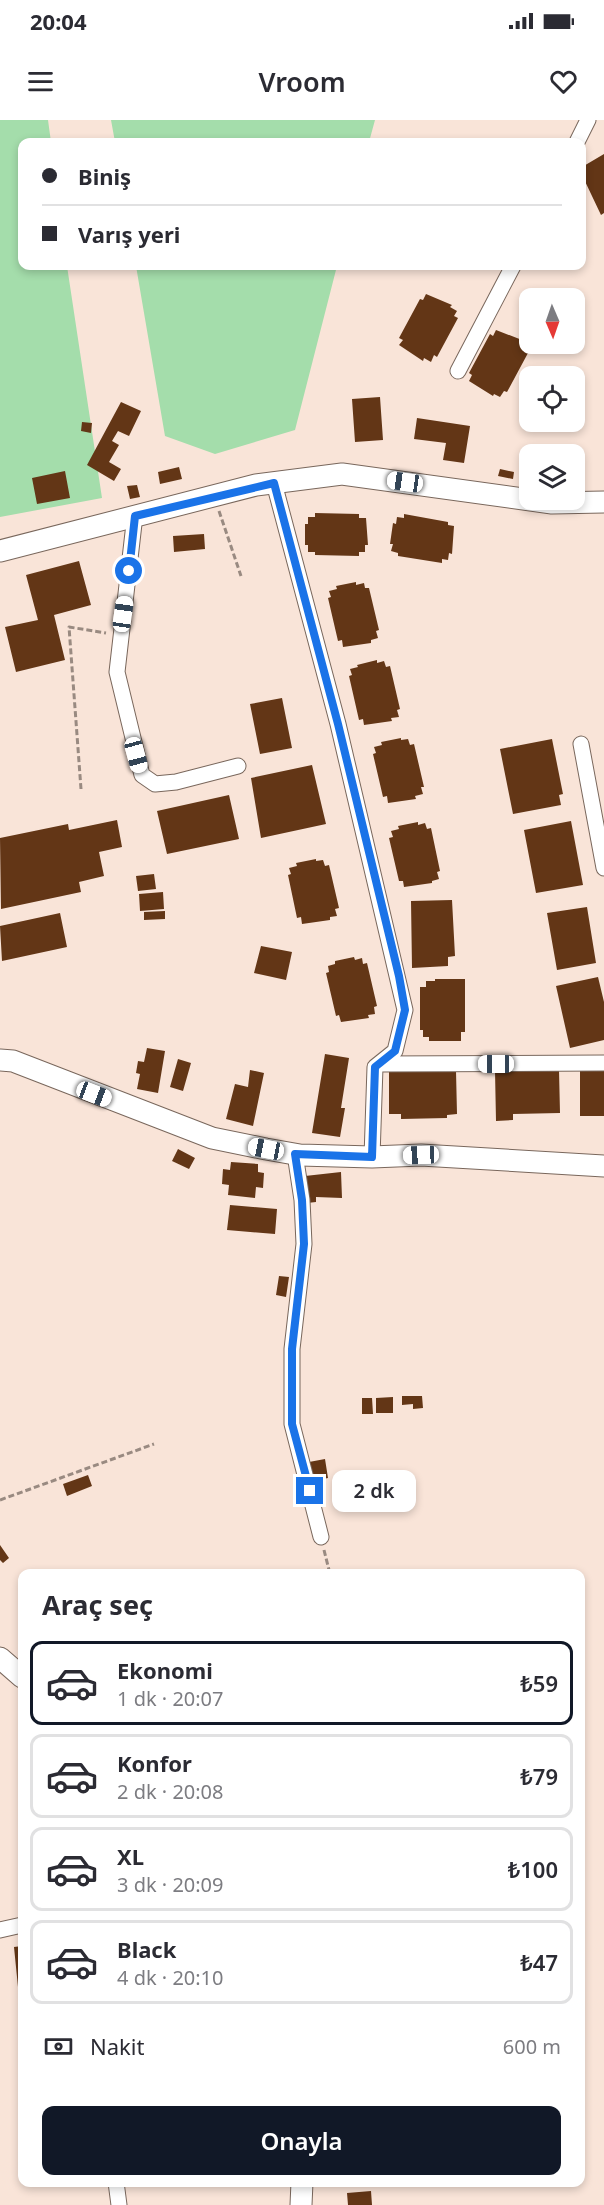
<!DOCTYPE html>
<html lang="tr">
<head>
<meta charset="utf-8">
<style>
	:root { --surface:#fff; --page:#f2f2f3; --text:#2b2b33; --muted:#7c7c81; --line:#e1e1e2; --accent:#111827 }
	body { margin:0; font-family:"Noto Sans",sans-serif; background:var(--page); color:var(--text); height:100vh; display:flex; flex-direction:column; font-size:22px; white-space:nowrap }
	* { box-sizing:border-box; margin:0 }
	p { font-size:20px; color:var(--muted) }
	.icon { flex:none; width:33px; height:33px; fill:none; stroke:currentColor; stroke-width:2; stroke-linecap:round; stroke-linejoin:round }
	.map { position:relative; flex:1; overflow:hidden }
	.panel { position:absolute; left:18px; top:1449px; width:567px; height:618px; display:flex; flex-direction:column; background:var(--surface); border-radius:12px; box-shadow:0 3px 9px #0003 }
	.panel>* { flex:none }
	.hud { position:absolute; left:18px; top:18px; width:568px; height:132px; border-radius:12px; box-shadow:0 3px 9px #0003; display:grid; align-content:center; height:132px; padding:0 24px; background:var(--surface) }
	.needle { width:39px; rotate:178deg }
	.controls { position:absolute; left:519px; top:168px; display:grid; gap:12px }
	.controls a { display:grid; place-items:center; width:66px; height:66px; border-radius:12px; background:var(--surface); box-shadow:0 3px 9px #0003; font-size:30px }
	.end { position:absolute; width:27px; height:27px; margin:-14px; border:8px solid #1a73e8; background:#fff; box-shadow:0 0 0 3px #fff }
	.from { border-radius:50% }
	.bubble { position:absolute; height:42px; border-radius:12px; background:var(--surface); box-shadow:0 3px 9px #0003; font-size:20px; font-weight:600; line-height:42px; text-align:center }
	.car { position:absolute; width:18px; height:36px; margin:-18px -9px; border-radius:8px; box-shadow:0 0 4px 2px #0007; background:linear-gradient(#fff 24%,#345 0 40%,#fff 0 76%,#345 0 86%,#fff 0) }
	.hud b { display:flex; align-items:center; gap:21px; height:57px; font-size:22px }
	.hud b+b { border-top:2px solid var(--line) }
	.hud i { width:15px; height:15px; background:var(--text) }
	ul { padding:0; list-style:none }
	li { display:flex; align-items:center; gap:18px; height:84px; margin:0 12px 9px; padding:0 12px; border:3px solid var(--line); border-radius:12px }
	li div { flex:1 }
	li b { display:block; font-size:22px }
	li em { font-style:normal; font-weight:600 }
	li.selected { border-color:var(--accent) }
	li>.icon { width:54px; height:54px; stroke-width:1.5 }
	h2 { padding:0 24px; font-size:27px; line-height:72px }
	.pay { display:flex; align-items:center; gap:15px; height:66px; padding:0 24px; font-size:22px }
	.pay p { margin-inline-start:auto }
	.button { display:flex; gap:12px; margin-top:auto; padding:12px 24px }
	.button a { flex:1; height:69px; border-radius:12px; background:var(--accent); color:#fff; font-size:24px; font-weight:600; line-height:69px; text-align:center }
	.status { display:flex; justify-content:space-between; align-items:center; height:42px; padding:0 30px; background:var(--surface); direction:ltr }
	.status svg { height:16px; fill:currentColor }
	header { display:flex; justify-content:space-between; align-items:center; height:78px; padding:0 24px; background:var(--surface); font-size:27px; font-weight:600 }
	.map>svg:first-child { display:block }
	.green { fill:#a4ddab }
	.building { fill:#633616 }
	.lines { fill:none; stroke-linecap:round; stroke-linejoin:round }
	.street-casing { stroke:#79675c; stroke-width:17 }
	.secondary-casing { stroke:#79675c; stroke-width:23 }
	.path { stroke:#998a81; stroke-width:3; stroke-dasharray:6 3; stroke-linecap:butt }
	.street { stroke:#fff; stroke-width:15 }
	.secondary { stroke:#fff; stroke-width:21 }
	.route { stroke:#1a73e8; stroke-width:8 }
</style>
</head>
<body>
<div class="status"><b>20:04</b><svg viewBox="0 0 49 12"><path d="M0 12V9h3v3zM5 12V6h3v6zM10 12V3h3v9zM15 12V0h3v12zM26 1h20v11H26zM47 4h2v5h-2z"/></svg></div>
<header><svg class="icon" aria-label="menu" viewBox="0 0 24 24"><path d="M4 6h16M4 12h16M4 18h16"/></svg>Vroom<svg class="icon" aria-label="heart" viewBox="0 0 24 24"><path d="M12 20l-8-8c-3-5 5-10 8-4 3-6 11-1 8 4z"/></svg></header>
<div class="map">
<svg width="604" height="2085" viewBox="0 0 604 2085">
	<rect width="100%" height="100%" fill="#f9e4d8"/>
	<!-- green -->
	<path class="green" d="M0,0H48L51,22H22V146H67L102,378L0,397Z
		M111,0H375L369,22H115Z
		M136,146H337L295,310L215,334L165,316Z"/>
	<!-- building -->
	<path class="building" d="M604,34V93L601,95L582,55L585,53L582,47Z
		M426,174L452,185L450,187L457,191L454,196L458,198L437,237L434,235L431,242L424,238L423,241L399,225L403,220L399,218L420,179L423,180Z
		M496,210L522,220L520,223L527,226L524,232L528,233L507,272L504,271L500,277L494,274L493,276L469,261L472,255L469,253L490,214L493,216Z
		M380,277L383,320L355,322L352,279Z
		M121,282L141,291L129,316L118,311L112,321L119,325L109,342L121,349L114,361L87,345Z
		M417,298L470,306L464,343L443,340L446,323L414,319Z
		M82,302L92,303L91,313L81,311Z
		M179,347L182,359L160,364L158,352Z
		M500,349L514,352L513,359L498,356Z
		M65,351L70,378L37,384L32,358Z
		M137,365L140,377L130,379L127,366Z
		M315,393L359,394V398H366L368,425H365V432H359V436L315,435V432H308V425H305V404H308V397H315Z
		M404,394L448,402V405L454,406L452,434L449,433L448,440L442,439V443L398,436V433L391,431L393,424H390L393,403L396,404L397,397L404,398Z
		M204,414L205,429L174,432L173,416Z
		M79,441L91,485L54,495L65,540L16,552L5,507L38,500L26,455Z
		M356,462V465L364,463L365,468H369L379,510L376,511L378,518L371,520V523L343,527L342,520L338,521L328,478L331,477L329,471L337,469L336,466Z
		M377,540V543L384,541L386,547L390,546L400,589L397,590L399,597L391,598L392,601L364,605L363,599L359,600L349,556L352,555L350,549L358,547L357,545Z
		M282,578L292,628L260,634L250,584Z
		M401,618V620L408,619L410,625L414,624L424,667H421L423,674L415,676L416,679L388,683L387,676L383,677L373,634L376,633L374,627L382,625L381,622Z
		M552,619L563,674L559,675L561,685L513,694L500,629Z
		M312,645L326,704L261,718L251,658Z
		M229,675L239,719L167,734L157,691Z
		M117,700L122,727L99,732L104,756L79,762L81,772L1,789L0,718L68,704L69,710Z
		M571,701L583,765L536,773L524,710Z
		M418,702V705L425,703L427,709L431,708L440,751L437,752L439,759L432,761V763L404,767L403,761H399L389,718L393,717L391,711L399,709L398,706Z
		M316,739V741L323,740L325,746L329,745L339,788L335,789L337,796L330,797V800L302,804L301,797L297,798L288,755L291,754L289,748L297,746L296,743Z
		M154,754L156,769L138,771L136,756Z
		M163,772L164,789L140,791L139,774Z
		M452,780L455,836L448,837V846L412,848L411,781Z
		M587,787L596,843L557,850L547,793Z
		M165,791V799L144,800V792Z
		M60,793L67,827L2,841L0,806Z
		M261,826L292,832L286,860L254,853Z
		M354,837L355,840L362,838L363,844L367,843L377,886L374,887L375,894L368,895L369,898L341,902L339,895L336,896L326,853L329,852L328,846L335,844V841Z
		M598,857L604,882V920L570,928L556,866Z
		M435,859H465V912H461V921H429V917H423V910H420V867H426V861H435Z
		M147,928L165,931L158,973L137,969L140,954L136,953L138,941L144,942Z
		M325,934L349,938L341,988H345L340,1017L312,1013Z
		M178,939L191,943L183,971L170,967Z
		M580,949H604V996H580Z
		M250,950L264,953L253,1006L226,999L235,964L248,967Z
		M559,950L560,993L513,994V1000L496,1001L495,951Z
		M456,951L457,994L447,995V998L401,999V994H389V952Z
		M178,1029L195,1038L189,1049L172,1041Z
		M231,1042L258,1044V1052L264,1053L263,1068L256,1067L255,1078L228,1075L229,1065L222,1064L223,1049L230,1050Z
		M341,1052L342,1078L316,1077V1082L307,1083L305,1056Z
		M230,1085L277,1089L275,1114L227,1110Z
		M279,1156L289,1157L286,1177L276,1175Z
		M402,1276H422L423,1288L413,1289V1284L402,1285Z
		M393,1277V1293H376V1278Z
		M362,1278H372L373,1294H362Z
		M325,1339L328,1358L313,1361L309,1342Z
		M88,1355L92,1366L67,1376L63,1364Z
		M0,1425L9,1438L3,1443L0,1440Z
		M22,1826V1866L18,1867L14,1827Z
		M371,2071L372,2085H348L347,2073Z"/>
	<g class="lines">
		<defs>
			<path id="street" d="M577,22L588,0
				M458,251L513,146
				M274,363L338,604L405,890L395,931L375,947L372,1037
				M135,395L117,552L142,655L155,664L176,662L238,646
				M581,624L604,748
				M379,944L604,943
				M295,1034L302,1080L304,1124L292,1229V1304L321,1417
				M0,1810L22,1805
				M116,2062L119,2085"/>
			<path id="secondary" d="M0,431L256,365L342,354L552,383L604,382
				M0,940L13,941L212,1018L266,1029L300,1035L372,1037L421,1035L604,1046
				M0,1538L22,1557
				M301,2085L302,2062"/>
		</defs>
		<!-- street casing -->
		<use href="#street" class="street-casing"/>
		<!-- secondary casing -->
		<use href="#secondary" class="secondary-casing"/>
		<!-- path -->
		<path class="path" d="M219,391L241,456
			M81,669L69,507L106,513
			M0,1380L154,1324
			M324,1430L330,1454"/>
		<!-- street -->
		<use href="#street" class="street"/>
		<!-- secondary -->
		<use href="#secondary" class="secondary"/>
	</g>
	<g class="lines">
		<!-- route -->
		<path class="route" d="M129,451L135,396L274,363L338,604L399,856L405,890L395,931L375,947L372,1037L295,1034L302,1080L304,1124L292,1229V1304L310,1371"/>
	</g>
</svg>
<div class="controls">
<a><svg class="needle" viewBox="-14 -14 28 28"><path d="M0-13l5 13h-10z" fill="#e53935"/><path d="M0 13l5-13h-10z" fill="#7c7c81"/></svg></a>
<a><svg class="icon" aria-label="locate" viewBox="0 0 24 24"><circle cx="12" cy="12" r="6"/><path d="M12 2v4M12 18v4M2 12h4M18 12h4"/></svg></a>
<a><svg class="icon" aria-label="layers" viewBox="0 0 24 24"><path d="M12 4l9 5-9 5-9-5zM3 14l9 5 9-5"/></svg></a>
</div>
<i class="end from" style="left:129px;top:451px"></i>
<i class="end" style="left:310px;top:1371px"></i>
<div class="bubble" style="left:332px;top:1350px;width:84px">2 dk</div>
<i class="car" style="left:405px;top:362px;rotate:278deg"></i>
<i class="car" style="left:123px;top:494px;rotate:8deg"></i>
<i class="car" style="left:136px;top:635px;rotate:165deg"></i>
<i class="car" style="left:496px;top:944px;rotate:270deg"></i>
<i class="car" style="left:94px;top:974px;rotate:111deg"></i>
<i class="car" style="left:266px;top:1029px;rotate:281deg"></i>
<i class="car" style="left:421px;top:1035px;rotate:268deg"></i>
<div class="hud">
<b><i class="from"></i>Biniş</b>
<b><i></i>Varış yeri</b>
</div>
<section class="panel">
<h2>Araç seç</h2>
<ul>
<li class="selected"><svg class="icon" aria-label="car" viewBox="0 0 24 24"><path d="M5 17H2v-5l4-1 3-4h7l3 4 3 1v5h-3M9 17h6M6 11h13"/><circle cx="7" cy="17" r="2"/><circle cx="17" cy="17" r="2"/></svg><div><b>Ekonomi</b><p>1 dk · 20:07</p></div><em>₺59</em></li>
<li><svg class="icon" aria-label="car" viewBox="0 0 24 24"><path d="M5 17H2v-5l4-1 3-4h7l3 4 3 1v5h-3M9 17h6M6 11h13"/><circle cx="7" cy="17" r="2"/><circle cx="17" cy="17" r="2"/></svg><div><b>Konfor</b><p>2 dk · 20:08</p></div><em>₺79</em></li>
<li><svg class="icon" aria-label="car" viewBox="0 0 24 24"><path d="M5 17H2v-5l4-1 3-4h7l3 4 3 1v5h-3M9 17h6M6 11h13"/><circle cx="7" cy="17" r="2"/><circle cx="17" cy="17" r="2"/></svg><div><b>XL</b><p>3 dk · 20:09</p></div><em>₺100</em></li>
<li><svg class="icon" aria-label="car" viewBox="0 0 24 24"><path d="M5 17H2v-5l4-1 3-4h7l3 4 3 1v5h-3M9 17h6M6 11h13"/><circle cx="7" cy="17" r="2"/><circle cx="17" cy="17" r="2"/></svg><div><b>Black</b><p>4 dk · 20:10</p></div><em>₺47</em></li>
</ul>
<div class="pay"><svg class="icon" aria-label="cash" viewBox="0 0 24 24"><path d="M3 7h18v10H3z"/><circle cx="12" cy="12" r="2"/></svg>Nakit<p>600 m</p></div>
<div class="button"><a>Onayla</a></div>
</section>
</div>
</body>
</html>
